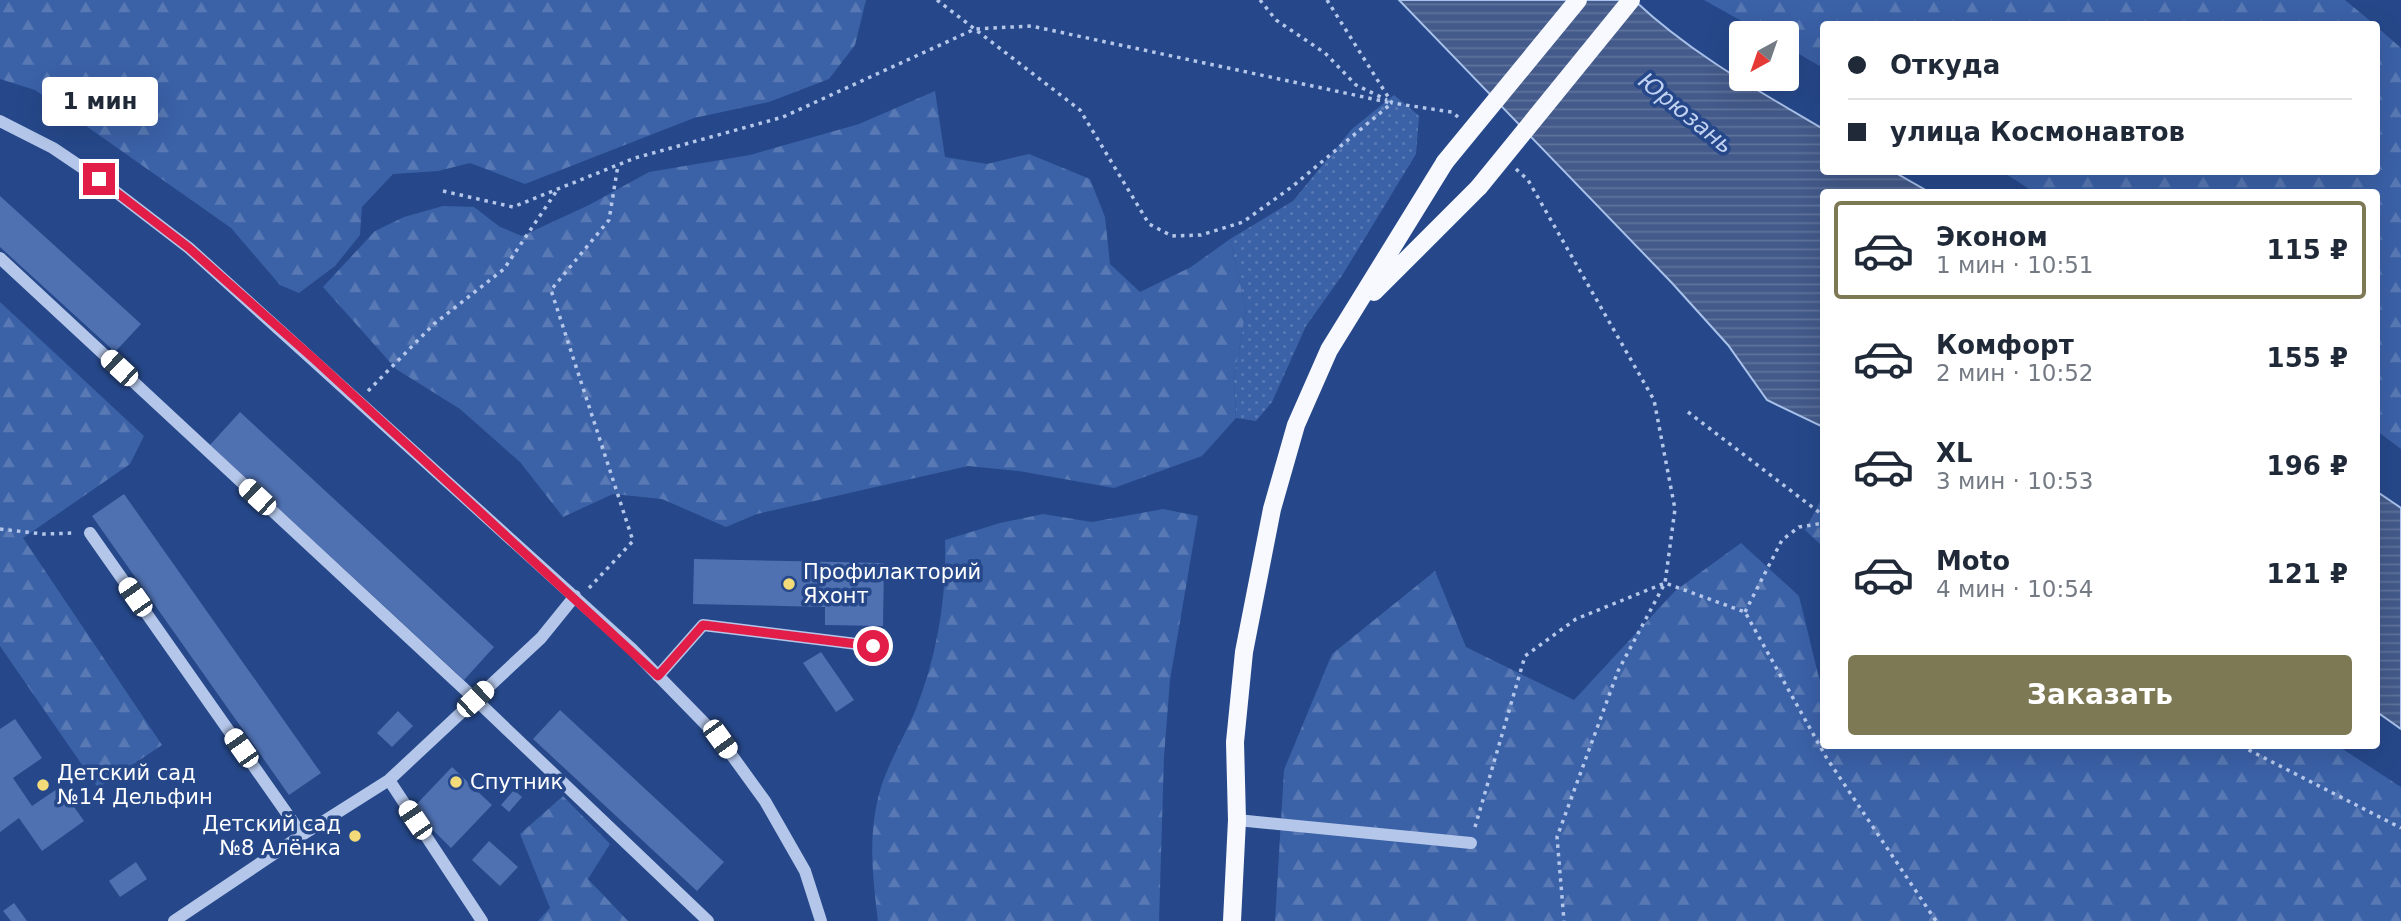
<!DOCTYPE html>
<html lang="ru">
<head>
<meta charset="utf-8">
<style>
	:root { --surface:#fff; --page:#f2f2f3; --text:#1f2937; --muted:#747a83; --line:#e0e1e3; --accent:#7e7955 }
	body { margin:0; font-family:"DejaVu Sans",sans-serif; background:var(--page); color:var(--text); height:100vh; display:flex; flex-direction:column; font-size:26px; white-space:nowrap }
	* { box-sizing:border-box; margin:0 }
	p { font-size:23px; color:var(--muted) }
	.icon { flex:none; width:38px; height:38px; fill:none; stroke:currentColor; stroke-width:2; stroke-linecap:round; stroke-linejoin:round }
	.map { position:relative; flex:1; overflow:hidden }
	.sheet { position:absolute; left:1820px; top:189px; width:560px; height:560px; display:flex; flex-direction:column; background:var(--surface); border-radius:7px; box-shadow:0 7px 28px #0002 }
	.sheet>* { flex:none }
	.banner { position:absolute; left:1820px; top:21px; width:560px; height:154px; border-radius:7px; box-shadow:0 7px 28px #0002; display:grid; align-content:center; height:154px; padding:0 28px; background:var(--surface) }
	.needle { width:46px; rotate:220deg }
	.fabs { position:absolute; left:1729px; top:21px; display:grid; gap:14px }
	.fabs a { display:grid; place-items:center; width:70px; height:70px; border-radius:7px; background:var(--surface); box-shadow:0 7px 28px #0002; font-size:35px }
	.end { position:absolute; width:32px; height:32px; margin:-16px; border:9px solid #e11d48; background:#fff; box-shadow:0 0 0 4px #fff }
	.from { border-radius:50% }
	.bubble { position:absolute; height:49px; border-radius:7px; background:var(--surface); box-shadow:0 7px 28px #0002; font-size:23px; font-weight:700; line-height:49px; text-align:center }
	.car { position:absolute; width:21px; height:42px; margin:-21px -10px; border-radius:9px; box-shadow:0 0 5px 2px #0007; background:linear-gradient(#fff 24%,#345 0 40%,#fff 0 76%,#345 0 86%,#fff 0) }
	.banner b { display:flex; align-items:center; gap:24px; height:66px; font-size:26px }
	.banner b+b { border-top:2px solid var(--line) }
	.banner i { width:18px; height:18px; background:var(--text) }
	ul { padding:12px 0 0; list-style:none }
	li { display:flex; align-items:center; gap:21px; height:98px; margin:0 14px 10px; padding:0 14px; border:4px solid transparent; border-radius:7px }
	li div { flex:1 }
	li b { display:block; font-size:26px }
	li em { font-style:normal; font-weight:700 }
	li.current { border-color:var(--accent) }
	li>.icon { width:63px; height:63px; stroke-width:1.5 }
	.action { display:flex; gap:14px; margin-top:auto; padding:14px 28px }
	.action a { flex:1; height:80px; border-radius:7px; background:var(--accent); color:#fff; font-size:28px; font-weight:700; line-height:80px; text-align:center }
	.map>svg:first-child { display:block }
	.grass { fill:url(#grass-dots) }
	.forest { fill:url(#forest-firs) }
	.water { fill:url(#water-rules); stroke:#a8c1ea; stroke-width:2 }
	.building { fill:#4f71b2 }
	.lines { fill:none; stroke-linecap:round; stroke-linejoin:round }
	.path { stroke:#b4c7ea; stroke-width:3.5; stroke-dasharray:3.5 5; stroke-linecap:butt }
	.minor { stroke:#b4c7ea; stroke-width:12 }
	.major { stroke:#f7f9fe; stroke-width:18 }
	.major-bridge { stroke:#f7f9fe; stroke-width:18 }
	.route { stroke:#e11d48; stroke-width:9 }
	.poi-dot { fill:#f3db79; stroke:#26488a; stroke-width:2.5 }
	.labels { text-anchor:middle; stroke-width:7; stroke-linejoin:round; paint-order:stroke }
	.poi-label { font-size:21px; fill:#fff; stroke:#26488a; text-anchor:start }
	.water-label { font-size:23px; font-style:italic; fill:#c0d1f1; stroke:#26488a }
</style>
</head>
<body>
<div class="map">
<svg width="2401" height="921" viewBox="0 0 2401 921">
	<defs>
		<pattern id="grass-dots" width="8" height="8" patternUnits="userSpaceOnUse" patternTransform="scale(1.75)"><rect width="8" height="8" fill="#3b61a7"/><path d="M2 2h.1M6 6h.1" fill="none" stroke="#5879b4" stroke-width="1.8" stroke-linecap="round"/></pattern>
		<pattern id="forest-firs" width="22" height="20" patternUnits="userSpaceOnUse" patternTransform="scale(1.75)"><rect width="22" height="20" fill="#3b61a7"/><path d="M5 1l3.5 6h-7zM16 11l3.5 6h-7z" fill="#5879b4"/></pattern>
		<pattern id="water-rules" width="6" height="5" patternUnits="userSpaceOnUse" patternTransform="scale(1.75)"><rect width="6" height="5" fill="#435a8a"/><path d="M0 2.5h6" fill="none" stroke="#5f739c"/></pattern>
	</defs>
	<rect width="100%" height="100%" fill="#26488a"/>
	<!-- grass -->
	<path class="grass" d="M1394,95L1419,116L1416,154L1343,274L1306,326L1272,402L1256,421L1236,418L1234,380L1246,310L1230,239L1293,201L1352,129Z"/>
	<!-- forest -->
	<path class="forest" d="M0,0H866L855,45L829,79L769,102L694,118L525,184L470,163L438,171L393,174L362,207L360,235L335,266L299,293L280,285L231,228L35,90L0,79Z
		M1704,0H2345L2374,24H1824L1823,68L1787,47V33H1763Z
		M2377,27L2401,48V449L2377,431L2376,192H2034L2003,172H2376Z
		M935,91L945,157L987,164L1029,154L1090,179L1105,217L1110,264L1140,292L1191,267L1230,239L1246,310L1234,380L1236,418L1202,456L1114,488L1019,471L968,466L757,514L726,527L662,499L613,494L563,517L520,462L460,409L396,369L323,287L375,231L404,217L443,206L474,207L500,227L522,236L589,205L649,172L750,155L859,124Z
		M0,302L144,436L130,464L23,538L162,745L98,788L0,646Z
		M1823,496V547L1805,530Z
		M1163,509L1198,516L1170,680L1164,757L1159,921H878C873,879 868,840 878,798C885,768 904,738 916,709C937,655 947,598 945,540L1000,523L1043,514L1092,522Z
		M1741,543L1799,596L1819,678L1823,683L1824,746H2338L2401,787V921H1275L1284,770L1332,654L1435,571L1466,647L1574,700L1675,591Z
		M563,796L610,844L588,879L628,921H538L550,908L520,834Z"/>
	<!-- water -->
	<path class="water" d="M1399,0H1634C1690,53 1757,90 1823,129L1824,172H1894L1929,192H1824L1823,427L1767,400L1728,345L1672,283Z
		M2376,491L2401,508V729L2377,712Z"/>
	<!-- building -->
	<path class="building" d="M0,196L141,324L115,352L0,247Z
		M240,412L494,647L464,680L210,445Z
		M124,494L321,773L289,795L92,516Z
		M694,559L884,563L883,626L825,625V607L693,604Z
		M821,652L854,700L836,712L803,663Z
		M560,710L724,862L697,891L533,739Z
		M398,711L413,726L392,747L377,733Z
		M15,719L42,758L13,778L32,806L60,787L84,821L42,851L19,818L0,832V729Z
		M452,767L492,805L451,848L412,809Z
		M514,790L522,797L509,812L501,805Z
		M489,841L518,867L500,886L472,860Z
		M136,862L147,879L120,897L109,881Z
		M14,903L27,921H11L3,911Z"/>
	<g class="lines">
		<!-- path -->
		<path class="path" d="M937,0L1080,110L1149,224L1172,236L1201,235L1243,222L1293,186L1392,103
			M1260,0L1276,20L1325,53L1356,85L1387,100
			M1327,0L1392,103L1452,112L1458,117
			M1516,169L1528,180L1654,400L1675,509L1665,583L1618,671L1557,837L1564,921
			M443,191L513,207L635,158L783,117L975,29L1031,26L1392,103
			M368,391L434,324L504,269L558,189
			M1688,412L1824,516
			M0,529L43,534L75,533
			M589,588L633,541L551,290L609,220L618,165
			M1745,612L1782,540L1799,527L1824,523
			M2241,746L2401,828
			M1475,827L1525,656L1576,619L1665,583L1745,612L1826,757L1936,921"/>
		<!-- minor -->
		<path class="minor" d="M0,121L53,148L99,179L189,248L632,649L720,739L765,801L805,871L821,921
			M0,258L475,699L708,921
			M90,533L302,835L389,780L541,638L575,596
			M658,676L703,625L873,646
			M389,780L482,921
			M1237,820L1471,843
			M174,921L302,835"/>
		<!-- major -->
		<path class="major" d="M1374,292L1479,187
			M1232,921L1237,820L1235,742L1244,652L1272,509L1296,425L1329,350L1445,162"/>
		<!-- major-bridge -->
		<path class="major-bridge" d="M1445,162L1578,0
			M1479,187L1631,0"/>
	</g>
	<g class="lines">
		<!-- route -->
		<path class="route" d="M99,179L189,248L314,359L658,676L703,625L873,646"/>
	</g>
	<!-- markers -->
	<g class="poi-dot">
		<circle cx="789" cy="584" r="7"/>
		<circle cx="456" cy="782" r="7"/>
		<circle cx="43" cy="785" r="7"/>
		<circle cx="355" cy="836" r="7"/>
	</g>
	<g class="labels">
		<!-- poi labels -->
		<g class="poi-label">
			<text x="803" y="579">Профилакторий<tspan x="803" dy="24">Яхонт</tspan></text>
			<text x="57" y="780">Детский сад<tspan x="57" dy="24">№14 Дельфин</tspan></text>
			<text x="470" y="789">Спутник</text>
			<text x="341" y="831" text-anchor="end">Детский сад<tspan x="341" dy="24">№8 Алёнка</tspan></text>
		</g>
		<!-- water labels -->
		<g class="water-label">
			<text transform="translate(1686 113) rotate(39)" y="8">Юрюзань</text>
		</g>
	</g>
</svg>
<div class="fabs">
<a><svg class="needle" viewBox="-14 -14 28 28"><path d="M0-13l5 13h-10z" fill="#e53935"/><path d="M0 13l5-13h-10z" fill="#747a83"/></svg></a>
</div>
<i class="end from" style="left:873px;top:646px"></i>
<i class="end" style="left:99px;top:179px"></i>
<div class="bubble" style="left:42px;top:77px;width:116px">1 мин</div>
<i class="car" style="left:119px;top:368px;rotate:313deg"></i>
<i class="car" style="left:257px;top:497px;rotate:313deg"></i>
<i class="car" style="left:135px;top:597px;rotate:325deg"></i>
<i class="car" style="left:475px;top:699px;rotate:47deg"></i>
<i class="car" style="left:720px;top:739px;rotate:144deg"></i>
<i class="car" style="left:241px;top:748px;rotate:325deg"></i>
<i class="car" style="left:415px;top:820px;rotate:326deg"></i>
<div class="banner">
<b><i class="from"></i>Откуда</b>
<b><i></i>улица Космонавтов</b>
</div>
<section class="sheet">
<ul>
<li class="current"><svg class="icon" aria-label="car" viewBox="0 0 24 24"><path d="M5 17H2v-5l4-1 3-4h7l3 4 3 1v5h-3M9 17h6M6 11h13"/><circle cx="7" cy="17" r="2"/><circle cx="17" cy="17" r="2"/></svg><div><b>Эконом</b><p>1 мин · 10:51</p></div><em>115 ₽</em></li>
<li><svg class="icon" aria-label="car" viewBox="0 0 24 24"><path d="M5 17H2v-5l4-1 3-4h7l3 4 3 1v5h-3M9 17h6M6 11h13"/><circle cx="7" cy="17" r="2"/><circle cx="17" cy="17" r="2"/></svg><div><b>Комфорт</b><p>2 мин · 10:52</p></div><em>155 ₽</em></li>
<li><svg class="icon" aria-label="car" viewBox="0 0 24 24"><path d="M5 17H2v-5l4-1 3-4h7l3 4 3 1v5h-3M9 17h6M6 11h13"/><circle cx="7" cy="17" r="2"/><circle cx="17" cy="17" r="2"/></svg><div><b>XL</b><p>3 мин · 10:53</p></div><em>196 ₽</em></li>
<li><svg class="icon" aria-label="car" viewBox="0 0 24 24"><path d="M5 17H2v-5l4-1 3-4h7l3 4 3 1v5h-3M9 17h6M6 11h13"/><circle cx="7" cy="17" r="2"/><circle cx="17" cy="17" r="2"/></svg><div><b>Moto</b><p>4 мин · 10:54</p></div><em>121 ₽</em></li>
</ul>
<div class="action"><a>Заказать</a></div>
</section>
</div>
</body>
</html>
